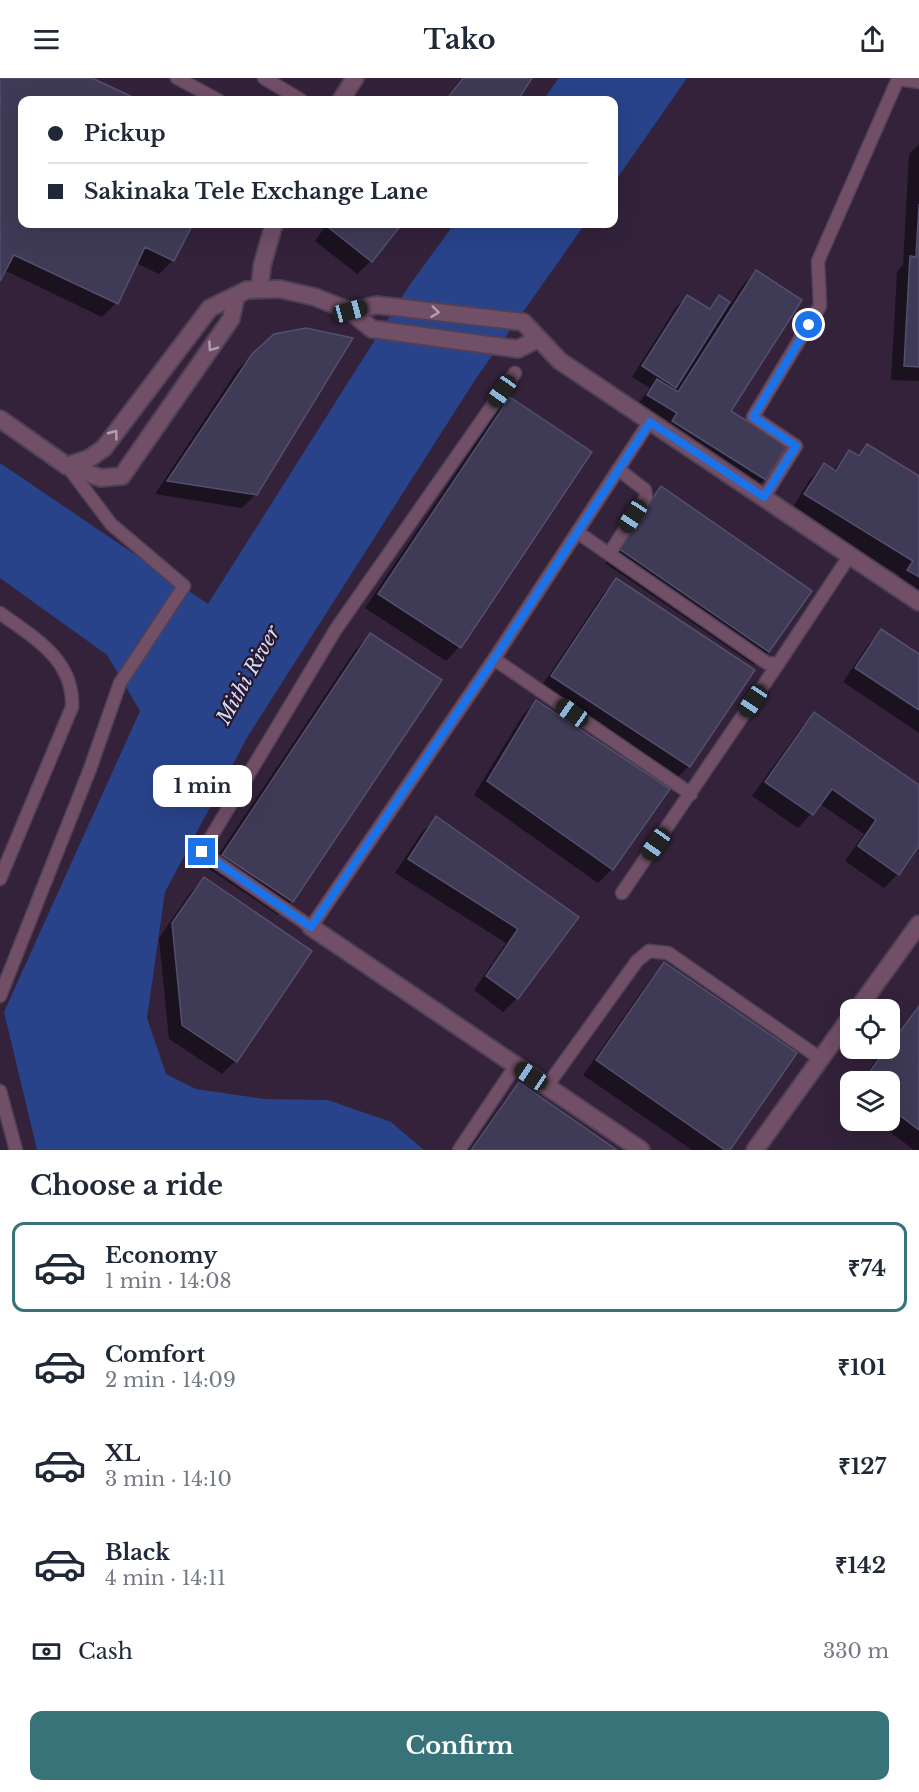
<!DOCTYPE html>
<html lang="en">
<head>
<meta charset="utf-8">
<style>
	:root { --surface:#fff; --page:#f6f6f7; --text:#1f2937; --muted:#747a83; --line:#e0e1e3; --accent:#377378 }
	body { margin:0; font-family:"Libre Baskerville",serif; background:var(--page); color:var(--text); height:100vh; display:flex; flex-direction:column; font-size:22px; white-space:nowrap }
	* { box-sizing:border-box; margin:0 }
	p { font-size:20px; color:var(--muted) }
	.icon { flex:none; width:33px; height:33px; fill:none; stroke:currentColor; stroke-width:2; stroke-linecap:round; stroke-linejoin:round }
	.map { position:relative; height:1072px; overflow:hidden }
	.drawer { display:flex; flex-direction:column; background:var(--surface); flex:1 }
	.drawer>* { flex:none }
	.guide { position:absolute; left:18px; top:18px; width:600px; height:132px; border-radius:12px; box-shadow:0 6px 24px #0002; display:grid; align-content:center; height:132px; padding:0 30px; background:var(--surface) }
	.tools { position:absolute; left:840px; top:921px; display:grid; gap:12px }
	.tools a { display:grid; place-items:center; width:60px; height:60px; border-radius:12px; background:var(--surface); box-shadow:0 6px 24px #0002; font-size:30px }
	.end { position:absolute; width:27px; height:27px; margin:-14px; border:8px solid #1a73e8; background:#fff; box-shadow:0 0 0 3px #fff }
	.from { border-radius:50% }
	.bubble { position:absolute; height:42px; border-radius:12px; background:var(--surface); box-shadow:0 6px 24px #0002; font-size:20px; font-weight:700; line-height:42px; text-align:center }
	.car { position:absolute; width:18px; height:36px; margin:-18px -9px; border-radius:8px; box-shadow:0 0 4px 2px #0007; background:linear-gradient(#222 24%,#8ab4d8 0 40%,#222 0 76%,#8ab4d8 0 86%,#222 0) }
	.guide b { display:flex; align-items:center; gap:21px; height:57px; font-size:22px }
	.guide b+b { border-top:2px solid var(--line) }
	.guide i { width:15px; height:15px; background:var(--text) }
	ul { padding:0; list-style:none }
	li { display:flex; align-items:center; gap:18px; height:90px; margin:0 12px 9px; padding:0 18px; border:3px solid transparent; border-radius:12px }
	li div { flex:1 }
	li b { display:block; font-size:22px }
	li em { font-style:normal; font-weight:700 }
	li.active { border-color:var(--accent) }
	li>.icon { width:54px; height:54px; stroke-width:1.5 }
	h2 { padding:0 30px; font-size:27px; line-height:72px }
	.pay { display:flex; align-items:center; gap:15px; height:66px; padding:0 30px; font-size:22px }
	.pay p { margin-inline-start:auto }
	.button { display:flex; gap:12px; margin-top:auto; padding:12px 30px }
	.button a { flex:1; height:69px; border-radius:12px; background:var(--accent); color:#fff; font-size:24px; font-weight:700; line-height:69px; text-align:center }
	header { display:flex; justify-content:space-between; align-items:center; height:78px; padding:0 30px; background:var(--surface); font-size:27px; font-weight:700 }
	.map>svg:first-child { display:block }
	.water { fill:#28438a }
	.shadow { fill:#0007; fill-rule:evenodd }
	.building { fill:#3f3b57; stroke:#544f6d; stroke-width:1.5 }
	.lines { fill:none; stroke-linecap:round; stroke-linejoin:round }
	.service-casing { stroke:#504057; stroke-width:15 }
	.minor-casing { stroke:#504057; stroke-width:20 }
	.tertiary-casing { stroke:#504057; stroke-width:20 }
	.service { stroke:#714f66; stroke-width:12 }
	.minor { stroke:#714f66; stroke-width:16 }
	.tertiary { stroke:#714f66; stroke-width:16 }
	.oneway { stroke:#b39eb1 }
	.route { stroke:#1a73e8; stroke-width:8 }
	.labels { text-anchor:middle; stroke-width:4.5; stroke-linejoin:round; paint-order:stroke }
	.water-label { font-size:20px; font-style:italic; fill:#d3ddf2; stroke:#291830 }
</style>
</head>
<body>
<header><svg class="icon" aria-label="menu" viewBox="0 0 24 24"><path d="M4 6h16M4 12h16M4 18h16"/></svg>Tako<svg class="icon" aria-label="share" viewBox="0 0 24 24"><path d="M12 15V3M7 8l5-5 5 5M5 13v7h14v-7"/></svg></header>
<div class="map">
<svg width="919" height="1072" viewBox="0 0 919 1072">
	<rect width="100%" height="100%" fill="#33223a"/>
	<!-- water -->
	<path class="water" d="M559,0H687L614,105V22H543Z
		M454,146H585L475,302L248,658L165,814L147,940L166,996L196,1011L264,1021L328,1022L391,1044L424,1072H37L4,934L140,633L107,577L0,500V385L208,526L409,208Z"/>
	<!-- shadow -->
	<path class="shadow" d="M0,0H89L135,22H22V146H191L173,182L159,196L136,185L116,225L102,239L4,192L0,200Z
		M461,0H530L516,22H445Z
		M919,66V303L891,302L897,194L903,187L909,76Z
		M327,146H400L371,183L357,196L315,163Z
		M756,194L729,334L765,401L751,415L634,331L650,310L632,299L676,229L687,219L707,232L719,219L731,226L742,208ZM679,305L675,314L672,312Z
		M253,277L256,416L242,430L155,416L238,291Z
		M510,321L590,375L459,569L446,583L365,530L496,335Z
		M867,368L919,400V521L895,506L900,498L792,431L810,401L824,387L833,393L849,374L857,378Z
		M661,410L810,513L768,574L754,587L605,485L647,424Z
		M616,502L689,688L675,702L539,612L603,516Z
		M881,553L919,578V655L843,604L868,567Z
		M370,557L292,823L278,837L209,791L356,571Z
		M536,624L667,712L612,791L598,805L474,717L523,637Z
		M814,636L919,709V765L898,796L884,810L845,783L864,756L820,726L798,750L752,718L801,650Z
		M436,740L577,839L517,920L503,934L474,912L506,865L395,795L422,754Z
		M204,801L235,983L222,996L169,961L159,860L190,815Z
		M664,886L795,976L728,1072H692L583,997L651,900Z
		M919,928V1072H914L874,1042H890V1004H860L885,970H890V965Z
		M520,1006L615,1072H469L506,1020Z"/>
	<!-- building -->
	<path class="building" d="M0,0H92L139,22H22V146H193L174,183L145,169L118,226L14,177L0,203Z
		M463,0H532L518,22H446Z
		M919,126V289L904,288L910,178L916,179Z
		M330,146H402L372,184L328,149Z
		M756,192L802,222L731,333L787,368L766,402L672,343L677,335L647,317L657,301L678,314Z
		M687,217L710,231L719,217L730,224L676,310L642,288Z
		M306,250L353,260L257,417L167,403L252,276L274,256Z
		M510,319L592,374L461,570L378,516Z
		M867,366L919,398V499L907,492L913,483L804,416L824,385L836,393L849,372L859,378Z
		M661,408L812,513L769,574L618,470Z
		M616,500L755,592L690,689L551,598Z
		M881,551L919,576V632L855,590Z
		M370,555L442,602L293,824L222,777Z
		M536,622L670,711L613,792L487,703Z
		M814,634L919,707V768L899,797L858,768L876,742L832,711L813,737L765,704Z
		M436,738L579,839L518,921L486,898L518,851L408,781Z
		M204,799L312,873L237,984L182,947L172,845Z
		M664,884L797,975L730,1072H725L596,982Z
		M919,928V1052L890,1030V1004H862L887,970H890V967Z
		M519,1004L617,1072H471Z"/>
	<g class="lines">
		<defs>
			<path id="service" d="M177,0L218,22
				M264,0L301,22
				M515,295L336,551L202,774L311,849L494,581L650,343
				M764,419L796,368L753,339L820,228L818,183L898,1L919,4
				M577,454L767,585L778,586L850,477
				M609,476L646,419L645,412L618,391
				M0,535C34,560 74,581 72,629L0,801
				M494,581L691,716
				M622,815L778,586
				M0,918L90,691L120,605L184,508L111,446L68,389
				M547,1008L637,883L649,873L668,875L821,981
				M0,1013L16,1072
				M459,1072L516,987"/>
			<path id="minor" d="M341,22L355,0
				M260,210L262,188L274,146
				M311,849L641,1072
				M857,932L919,846
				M755,1072L850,940"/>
			<path id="tertiary" d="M350,233L377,227L523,244L560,283L919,524
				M0,341L67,388L101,400L122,398L231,241L236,218
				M67,388L90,380L104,370L210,230L247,212L280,211L315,219L350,233L372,251L518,271L538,261"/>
		</defs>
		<!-- service casing -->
		<use href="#service" class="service-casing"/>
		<!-- minor casing -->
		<use href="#minor" class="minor-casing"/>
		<!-- tertiary casing -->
		<use href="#tertiary" class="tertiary-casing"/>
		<!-- service -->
		<use href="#service" class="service"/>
		<!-- minor -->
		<use href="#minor" class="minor"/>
		<!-- tertiary -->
		<use href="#tertiary" class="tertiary"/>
	</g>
	<!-- one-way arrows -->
	<defs><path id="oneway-chevron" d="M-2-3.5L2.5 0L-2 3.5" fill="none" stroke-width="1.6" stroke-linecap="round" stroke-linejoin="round" transform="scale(1.5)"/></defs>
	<g class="oneway">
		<use href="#oneway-chevron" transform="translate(435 234) rotate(7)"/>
		<use href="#oneway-chevron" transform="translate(212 269) rotate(125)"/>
		<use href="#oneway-chevron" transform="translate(114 356) rotate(-53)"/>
	</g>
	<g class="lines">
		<!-- route -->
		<path class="route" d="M202,774L311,849L494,581L650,344L764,419L796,368L753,339L809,247"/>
	</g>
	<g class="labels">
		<!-- water labels -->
		<g class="water-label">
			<text transform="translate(248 597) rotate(-61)" y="7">Mithi River</text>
		</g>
	</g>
</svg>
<div class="tools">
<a><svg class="icon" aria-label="locate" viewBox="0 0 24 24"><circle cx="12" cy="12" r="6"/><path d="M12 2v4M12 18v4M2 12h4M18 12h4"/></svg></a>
<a><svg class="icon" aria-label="layers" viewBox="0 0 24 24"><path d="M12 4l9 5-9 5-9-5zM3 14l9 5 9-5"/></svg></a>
</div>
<i class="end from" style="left:809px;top:247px"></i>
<i class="end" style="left:202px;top:774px"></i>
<div class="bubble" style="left:153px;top:687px;width:99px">1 min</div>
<i class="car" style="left:350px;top:233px;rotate:75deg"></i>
<i class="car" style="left:502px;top:313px;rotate:215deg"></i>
<i class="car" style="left:633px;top:438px;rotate:213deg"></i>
<i class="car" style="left:753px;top:623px;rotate:214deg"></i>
<i class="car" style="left:572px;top:635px;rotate:305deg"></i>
<i class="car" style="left:656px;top:766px;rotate:215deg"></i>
<i class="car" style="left:531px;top:998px;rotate:304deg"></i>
<div class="guide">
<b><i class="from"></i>Pickup</b>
<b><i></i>Sakinaka Tele Exchange Lane</b>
</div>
</div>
<section class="drawer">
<h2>Choose a ride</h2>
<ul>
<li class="active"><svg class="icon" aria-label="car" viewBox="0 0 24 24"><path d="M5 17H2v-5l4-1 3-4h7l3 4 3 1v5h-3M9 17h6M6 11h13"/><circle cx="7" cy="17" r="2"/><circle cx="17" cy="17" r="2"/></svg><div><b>Economy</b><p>1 min · 14:08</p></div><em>₹74</em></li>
<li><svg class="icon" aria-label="car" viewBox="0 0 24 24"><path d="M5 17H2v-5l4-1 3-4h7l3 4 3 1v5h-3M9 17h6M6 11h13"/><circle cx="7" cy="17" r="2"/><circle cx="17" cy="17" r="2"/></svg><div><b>Comfort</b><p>2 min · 14:09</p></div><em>₹101</em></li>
<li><svg class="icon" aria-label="car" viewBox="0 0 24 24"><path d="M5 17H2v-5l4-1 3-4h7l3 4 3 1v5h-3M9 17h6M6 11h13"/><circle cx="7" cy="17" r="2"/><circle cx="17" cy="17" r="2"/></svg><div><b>XL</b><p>3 min · 14:10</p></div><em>₹127</em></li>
<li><svg class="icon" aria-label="car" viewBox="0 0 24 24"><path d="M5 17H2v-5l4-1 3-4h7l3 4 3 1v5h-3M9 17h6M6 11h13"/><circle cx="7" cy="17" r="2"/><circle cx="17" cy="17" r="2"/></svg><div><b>Black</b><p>4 min · 14:11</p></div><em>₹142</em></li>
</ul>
<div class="pay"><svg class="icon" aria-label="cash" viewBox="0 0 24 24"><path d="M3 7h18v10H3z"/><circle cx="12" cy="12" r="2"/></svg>Cash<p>330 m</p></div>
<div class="button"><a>Confirm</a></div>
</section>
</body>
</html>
